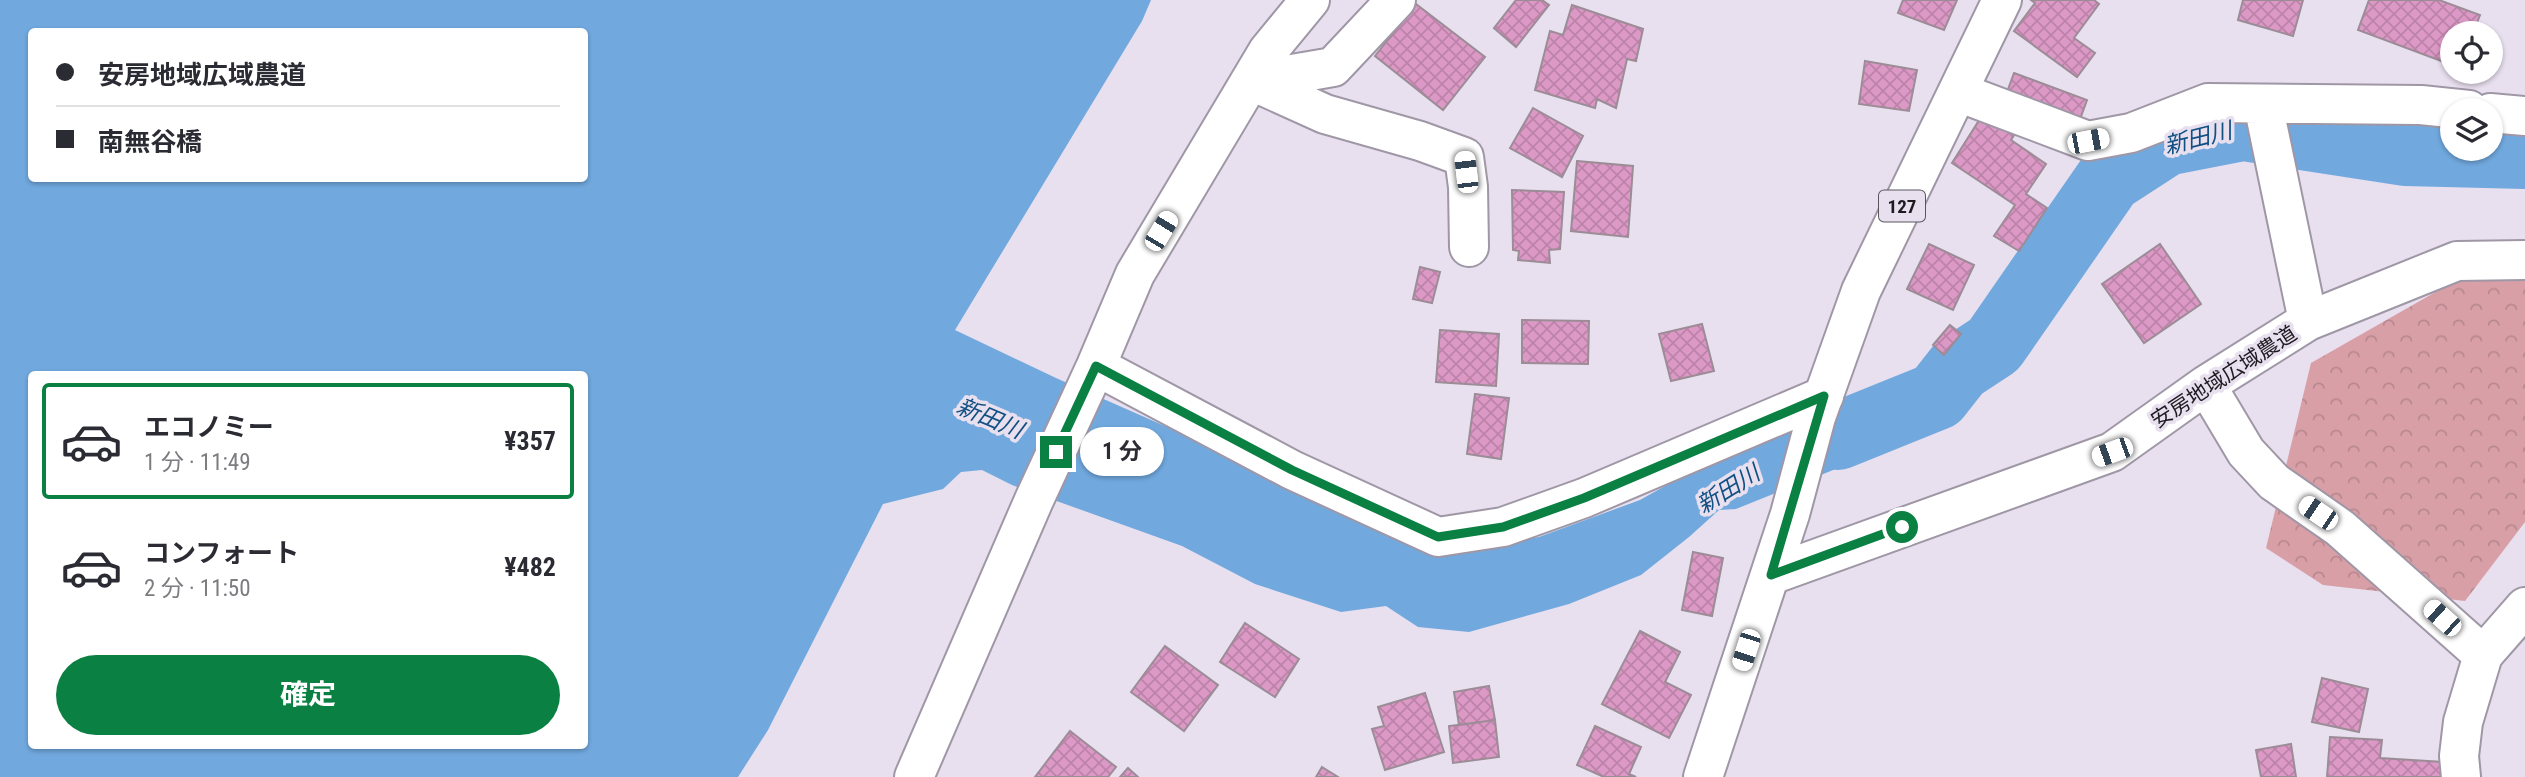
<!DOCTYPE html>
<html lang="ja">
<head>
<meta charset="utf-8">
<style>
	:root { --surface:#fff; --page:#f2f2f3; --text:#2b2b33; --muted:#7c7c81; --line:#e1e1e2; --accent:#0b8043 }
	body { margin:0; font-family:"Roboto Condensed","Noto Sans JP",sans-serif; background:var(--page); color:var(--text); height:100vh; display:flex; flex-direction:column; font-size:26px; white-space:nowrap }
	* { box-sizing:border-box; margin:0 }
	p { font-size:23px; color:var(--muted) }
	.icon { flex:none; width:38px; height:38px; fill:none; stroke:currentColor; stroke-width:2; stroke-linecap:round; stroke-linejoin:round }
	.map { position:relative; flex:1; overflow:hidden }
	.sheet { position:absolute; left:28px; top:371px; width:560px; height:378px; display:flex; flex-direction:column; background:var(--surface); border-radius:7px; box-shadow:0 2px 5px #0004 }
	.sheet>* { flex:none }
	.guide { position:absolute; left:28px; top:28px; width:560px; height:154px; border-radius:7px; box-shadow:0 2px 5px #0004; display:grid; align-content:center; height:154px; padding:0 28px; background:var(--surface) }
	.controls { position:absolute; left:2440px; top:21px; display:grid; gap:14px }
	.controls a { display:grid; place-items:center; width:63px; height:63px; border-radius:50%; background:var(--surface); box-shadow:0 2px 5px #0004; font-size:35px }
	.end { position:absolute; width:32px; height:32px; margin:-16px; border:9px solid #0b8043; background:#fff; box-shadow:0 0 0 4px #fff }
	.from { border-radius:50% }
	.bubble { position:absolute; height:49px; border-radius:24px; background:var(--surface); box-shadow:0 2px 5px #0004; font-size:23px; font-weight:700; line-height:49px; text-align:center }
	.car { position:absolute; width:21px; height:42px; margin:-21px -10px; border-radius:9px; box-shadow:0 0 5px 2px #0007; background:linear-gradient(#fff 24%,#345 0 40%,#fff 0 76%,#345 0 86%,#fff 0) }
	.guide b { display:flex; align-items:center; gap:24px; height:66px; font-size:26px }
	.guide b+b { border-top:2px solid var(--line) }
	.guide i { width:18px; height:18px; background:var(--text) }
	ul { padding:12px 0 0; list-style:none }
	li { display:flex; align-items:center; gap:21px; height:116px; margin:0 14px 10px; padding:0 14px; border:4px solid transparent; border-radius:7px }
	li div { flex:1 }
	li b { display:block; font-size:26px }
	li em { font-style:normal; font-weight:700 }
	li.on { border-color:var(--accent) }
	li>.icon { width:63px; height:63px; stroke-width:1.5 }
	.button { display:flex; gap:14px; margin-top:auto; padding:14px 28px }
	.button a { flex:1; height:80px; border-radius:42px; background:var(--accent); color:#fff; font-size:28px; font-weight:700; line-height:80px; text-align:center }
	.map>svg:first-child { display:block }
	.forest { fill:url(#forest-crowns) }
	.water { fill:#71a9df; fill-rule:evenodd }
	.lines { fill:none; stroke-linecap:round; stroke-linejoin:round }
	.river { stroke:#71a9df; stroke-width:68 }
	.building { fill:url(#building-cross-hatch); stroke:#9b8c96; stroke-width:2 }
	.minor-casing { stroke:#9f97a6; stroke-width:42 }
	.highway-casing { stroke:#9f97a6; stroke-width:42 }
	.minor { stroke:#fff; stroke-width:38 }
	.highway { stroke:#fff; stroke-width:38 }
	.route { stroke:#0b8043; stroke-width:9 }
	.labels { text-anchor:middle; stroke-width:7; stroke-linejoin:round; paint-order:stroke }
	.shield { fill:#e8dfef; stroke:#5b565e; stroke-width:2 }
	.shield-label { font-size:19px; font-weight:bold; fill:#1e1b20 }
	.street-label { font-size:21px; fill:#1e1b20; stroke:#e8dfef }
	.water-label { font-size:23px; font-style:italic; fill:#115082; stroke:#e8dfef }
</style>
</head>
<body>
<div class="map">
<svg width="2525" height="777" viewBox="0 0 2525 777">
	<defs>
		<pattern id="forest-crowns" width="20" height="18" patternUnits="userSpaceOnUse" patternTransform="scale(1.75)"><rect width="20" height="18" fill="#d89fa7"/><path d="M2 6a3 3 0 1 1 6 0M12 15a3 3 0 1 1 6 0" fill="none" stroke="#b9888f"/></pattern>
		<pattern id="building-cross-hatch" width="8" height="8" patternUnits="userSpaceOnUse" patternTransform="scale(1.75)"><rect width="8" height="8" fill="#dc99c6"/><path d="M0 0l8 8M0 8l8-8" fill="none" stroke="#bc83aa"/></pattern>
	</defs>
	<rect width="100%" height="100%" fill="#e8dfef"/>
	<!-- forest -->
	<path class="forest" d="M2525,241V522L2465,601L2323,585L2266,548L2311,363Z"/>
	<!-- water -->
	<path class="water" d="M0,0H1151L1142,21L955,330L1056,378L1192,438L1468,548L1539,537L1640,500L1770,427L1853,415L1922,395L1932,413L1853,462L1736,509L1719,510L1689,537L1641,575L1569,604L1469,632L1418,627L1386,606L1341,612L1255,584L1182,546L1012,485L982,470L961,472L943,489L883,504L768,730L738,777H0ZM32,32H584V178H32ZM32,374H584V746H32Z"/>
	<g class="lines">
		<!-- river -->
		<path class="river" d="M1838,436L1937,396L1959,368L1994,345L2109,179L2166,142L2243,127L2405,152L2525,155"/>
	</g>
	<!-- building -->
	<path class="building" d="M1516,0H1542L1549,5L1516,47L1494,28Z
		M1903,0H1957L1944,30L1898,13Z
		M2031,0H2094L2099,4L2074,38L2095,53L2077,77L2014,31L2035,3Z
		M2243,0H2303L2293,36L2238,20Z
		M2369,0H2439L2480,15L2473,33H2452V65L2358,30Z
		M1416,4L1485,57L1443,110L1375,56Z
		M1572,5L1643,29L1636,61L1627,59L1616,108L1597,99L1595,108L1535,90L1550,31L1563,35Z
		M1865,61L1917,70L1909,111L1859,104Z
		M2014,73L2087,100L2079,122L2006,95Z
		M1533,108L1583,136L1562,177L1510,148Z
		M1985,111L2016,132L2011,140L2046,164L2026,194L2047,208L2019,251L1994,236L2015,205L1952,163Z
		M1577,161L1633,166L1628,237L1571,231Z
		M1512,190L1564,192L1560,249L1549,250L1550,263L1518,260L1519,251L1513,250Z
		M1929,244L1974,265L1953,310L1907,289Z
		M2160,244L2201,304L2144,343L2102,284Z
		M1420,267L1440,272L1432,303L1413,299Z
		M1522,320L1589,321L1588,364L1522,363Z
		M1702,324L1714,371L1671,381L1659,334Z
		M1950,325L1961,334L1944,355L1933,345Z
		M1440,330L1499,334L1496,386L1436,382Z
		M1475,394L1509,398L1501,459L1467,454Z
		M1693,552L1723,558L1712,616L1682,610Z
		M1245,623L1299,659L1275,697L1220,662Z
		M1640,631L1680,652L1665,682L1691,695L1669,738L1602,704Z
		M1165,646L1218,685L1184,731L1131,692Z
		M2322,678L2368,689L2359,732L2312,722Z
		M1489,686L1495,720L1459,725L1454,692Z
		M1425,693L1444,752L1385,770L1372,729L1384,726L1378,707Z
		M1495,720L1499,757L1453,763L1449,726Z
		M1595,726L1641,747L1629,774L1636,777H1604L1577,765Z
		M1070,731L1116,767L1108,777H1035Z
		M2330,737L2382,740L2380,758L2443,762L2442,777H2327Z
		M2291,744L2296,777H2261L2256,750Z
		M1322,767L1338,777H1316Z
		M1128,768L1138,777H1120Z"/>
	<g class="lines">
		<defs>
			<path id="minor" d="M1252,81L1325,114L1420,141L1464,157L1468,187L1469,247
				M1252,81L1333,67L1396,0
				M1958,92L2088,141L2131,133L2208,103L2421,105L2469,110
				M2263,104L2308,321
				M2490,113L2525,116
				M1096,366L1292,470L1438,537L1503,527L1584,498L1824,396
				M2206,385L2246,452L2274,482L2340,528L2483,655
				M1771,575L2112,452L2206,385L2308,321L2457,261L2525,260
				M914,777L1034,500L1096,366L1135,274L1268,51L1310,0
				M2461,777L2459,756L2463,722L2483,655L2525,607"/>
			<path id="highway" d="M1703,777L1790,514L1816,417L1861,291L2002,0"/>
		</defs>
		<!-- minor casing -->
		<use href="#minor" class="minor-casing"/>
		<!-- highway casing -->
		<use href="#highway" class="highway-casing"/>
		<!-- minor -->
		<use href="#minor" class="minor"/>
		<!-- highway -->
		<use href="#highway" class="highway"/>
	</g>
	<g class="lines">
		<!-- route -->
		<path class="route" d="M1056,452L1096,366L1292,470L1438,537L1503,527L1584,498L1824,396L1771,575L1902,527"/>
	</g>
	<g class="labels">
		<!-- shield labels -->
		<rect class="shield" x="1879" y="190.5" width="46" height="31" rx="5"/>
		<g class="shield-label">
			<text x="1902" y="213">127</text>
		</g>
		<!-- street labels -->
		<g class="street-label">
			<text transform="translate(2224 377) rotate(-33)" y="7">安房地域広域農道</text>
		</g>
		<!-- water labels -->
		<g class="water-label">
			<text transform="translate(2198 138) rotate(-14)" y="8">新田川</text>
			<text transform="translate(990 418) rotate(23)" y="8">新田川</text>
			<text transform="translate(1728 489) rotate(-32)" y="8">新田川</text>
		</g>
	</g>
</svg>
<div class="controls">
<a><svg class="icon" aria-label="locate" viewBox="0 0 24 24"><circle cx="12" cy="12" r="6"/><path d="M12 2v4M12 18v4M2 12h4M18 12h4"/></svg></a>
<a><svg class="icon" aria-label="layers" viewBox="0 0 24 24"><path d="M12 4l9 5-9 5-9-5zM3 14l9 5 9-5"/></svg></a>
</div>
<i class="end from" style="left:1902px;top:527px"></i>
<i class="end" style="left:1056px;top:452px"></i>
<div class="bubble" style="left:1080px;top:427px;width:84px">1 分</div>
<i class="car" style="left:2088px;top:141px;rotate:79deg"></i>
<i class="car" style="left:1466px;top:172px;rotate:353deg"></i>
<i class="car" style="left:1161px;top:231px;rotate:31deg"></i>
<i class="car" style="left:2112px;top:452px;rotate:250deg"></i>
<i class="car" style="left:2318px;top:513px;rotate:304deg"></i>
<i class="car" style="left:2442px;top:618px;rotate:312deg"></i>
<i class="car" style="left:1746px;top:650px;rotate:198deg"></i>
<div class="guide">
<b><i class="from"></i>安房地域広域農道</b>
<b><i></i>南無谷橋</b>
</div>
<section class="sheet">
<ul>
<li class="on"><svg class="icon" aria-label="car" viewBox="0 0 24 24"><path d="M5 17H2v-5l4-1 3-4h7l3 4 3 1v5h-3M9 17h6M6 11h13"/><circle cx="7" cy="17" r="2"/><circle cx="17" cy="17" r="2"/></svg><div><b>エコノミー</b><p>1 分 · 11:49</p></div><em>¥357</em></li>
<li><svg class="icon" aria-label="car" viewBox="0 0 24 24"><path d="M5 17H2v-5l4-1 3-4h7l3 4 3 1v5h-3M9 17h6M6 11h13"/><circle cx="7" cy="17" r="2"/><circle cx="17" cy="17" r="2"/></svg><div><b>コンフォート</b><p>2 分 · 11:50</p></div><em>¥482</em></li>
</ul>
<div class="button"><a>確定</a></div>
</section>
</div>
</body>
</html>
